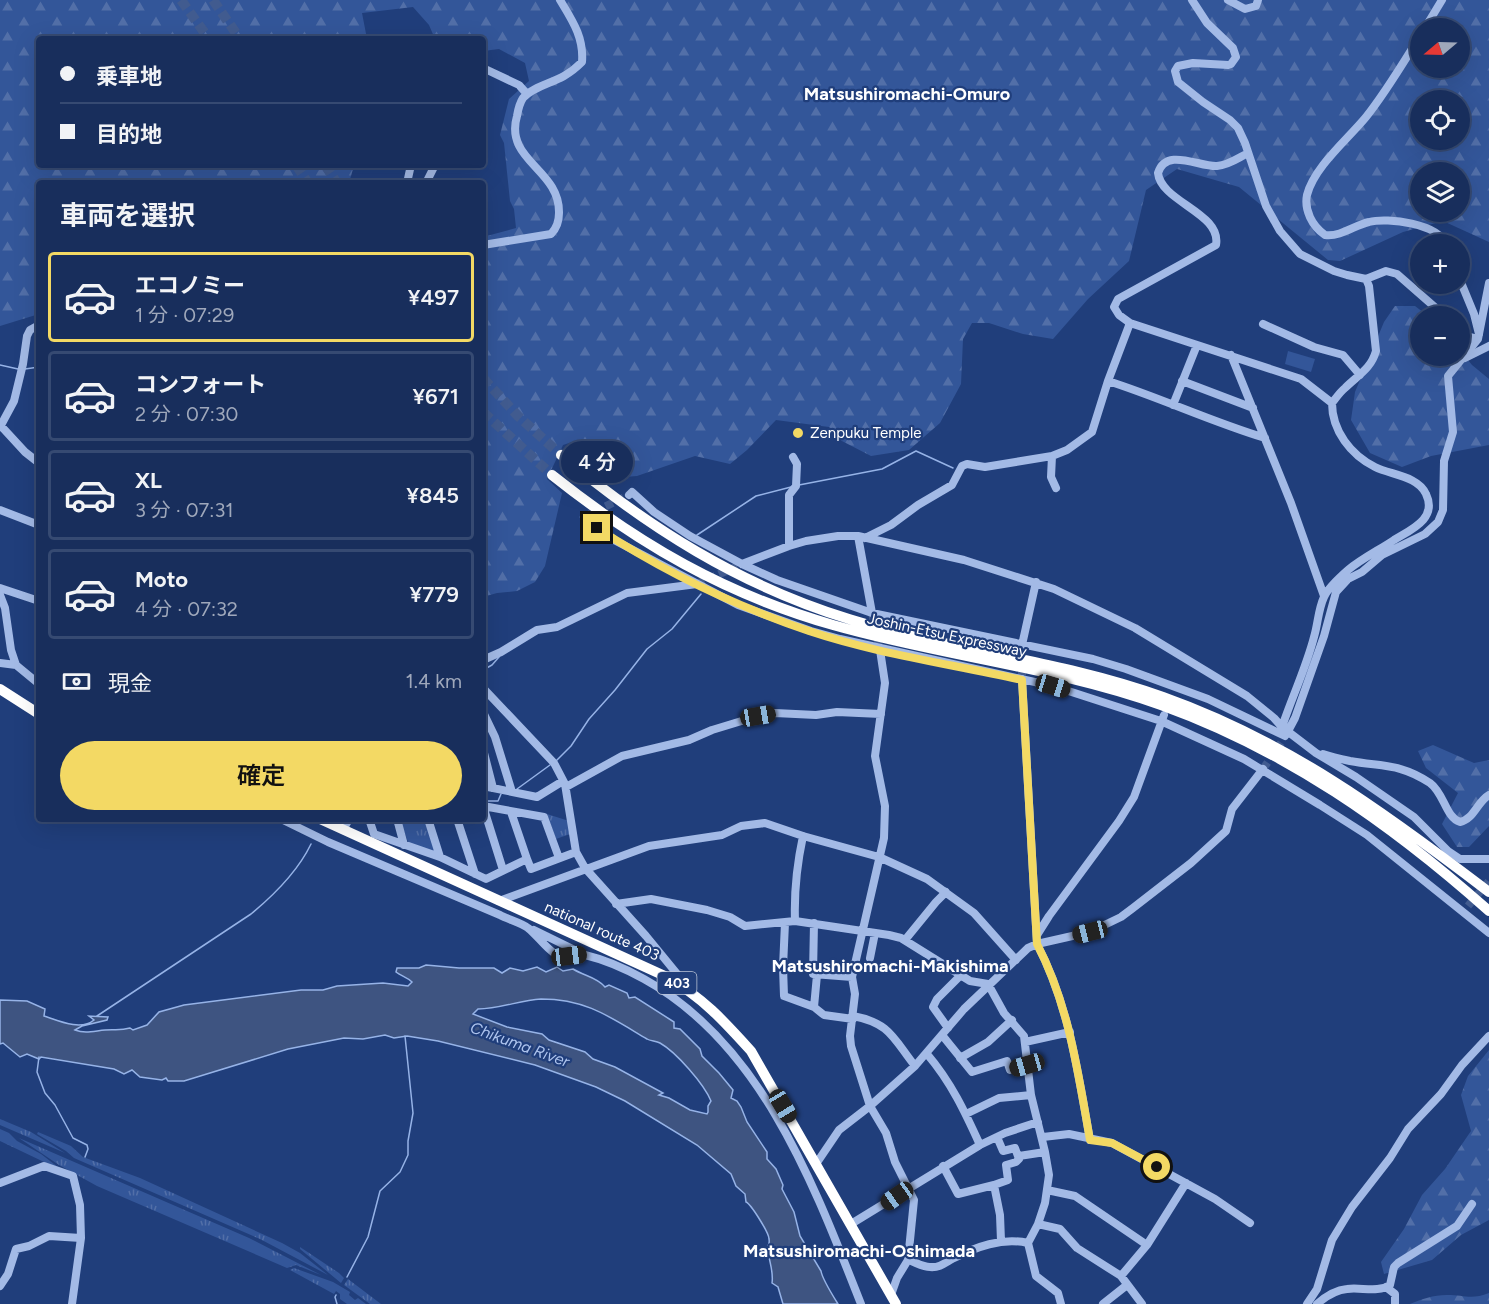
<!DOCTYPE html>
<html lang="ja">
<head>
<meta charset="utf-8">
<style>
	:root { --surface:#182e5c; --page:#253a65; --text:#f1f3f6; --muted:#9fa8bb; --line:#364a72; --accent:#f3d964 }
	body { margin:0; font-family:Figtree,"Noto Sans JP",sans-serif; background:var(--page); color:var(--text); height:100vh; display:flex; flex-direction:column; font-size:22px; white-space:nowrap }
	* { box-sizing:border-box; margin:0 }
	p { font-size:20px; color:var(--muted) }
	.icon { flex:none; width:33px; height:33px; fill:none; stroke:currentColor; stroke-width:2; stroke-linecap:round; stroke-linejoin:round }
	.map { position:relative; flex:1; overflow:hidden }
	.details { position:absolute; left:36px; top:180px; width:450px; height:642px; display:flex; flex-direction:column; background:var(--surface); border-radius:6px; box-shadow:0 6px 24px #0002,0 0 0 2px var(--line) }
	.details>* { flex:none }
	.guide { position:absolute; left:36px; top:36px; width:450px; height:132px; border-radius:6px; box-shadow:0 6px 24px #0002,0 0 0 2px var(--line); display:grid; align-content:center; height:132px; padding:0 24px; background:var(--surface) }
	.needle { width:39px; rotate:251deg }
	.tools { position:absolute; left:1410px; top:18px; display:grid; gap:12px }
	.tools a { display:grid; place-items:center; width:60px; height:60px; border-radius:50%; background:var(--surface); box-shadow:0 6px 24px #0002,0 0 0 2px var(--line); font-size:30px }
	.end { position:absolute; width:27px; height:27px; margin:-14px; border:8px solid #f3d964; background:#111; box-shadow:0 0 0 3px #111 }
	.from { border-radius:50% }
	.bubble { position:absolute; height:42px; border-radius:21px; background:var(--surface); box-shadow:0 6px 24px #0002,0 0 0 2px var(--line); font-size:20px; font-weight:600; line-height:42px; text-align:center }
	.car { position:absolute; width:18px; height:36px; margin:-18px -9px; border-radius:8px; box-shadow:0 0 4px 2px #0007; background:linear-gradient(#222 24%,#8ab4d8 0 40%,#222 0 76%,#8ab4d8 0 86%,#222 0) }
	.guide b { display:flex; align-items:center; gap:21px; height:57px; font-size:22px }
	.guide b+b { border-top:2px solid var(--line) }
	.guide i { width:15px; height:15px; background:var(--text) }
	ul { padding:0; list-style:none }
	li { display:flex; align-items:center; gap:18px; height:90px; margin:0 12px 9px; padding:0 12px; border:3px solid var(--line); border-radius:6px }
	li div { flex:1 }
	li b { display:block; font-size:22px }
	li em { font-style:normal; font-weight:600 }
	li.current { border-color:var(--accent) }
	li>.icon { width:54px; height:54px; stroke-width:1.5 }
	h2 { padding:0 24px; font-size:27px; line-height:72px }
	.pay { display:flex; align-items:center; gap:15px; height:66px; padding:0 24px; font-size:22px }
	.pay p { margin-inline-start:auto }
	.button { display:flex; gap:12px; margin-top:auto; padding:12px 24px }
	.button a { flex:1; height:69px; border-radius:36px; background:var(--accent); color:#111; font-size:24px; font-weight:600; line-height:69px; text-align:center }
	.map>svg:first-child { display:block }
	.grass { fill:url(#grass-tufts) }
	.forest { fill:url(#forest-firs); fill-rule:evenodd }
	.green { fill:#335699 }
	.water { fill:#3e5481; stroke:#96b3e7; stroke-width:1.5; fill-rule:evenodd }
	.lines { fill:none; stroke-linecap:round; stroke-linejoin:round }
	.stream { stroke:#96b3e7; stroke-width:1.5 }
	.minor-tunnel { stroke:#415b8f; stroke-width:8; stroke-dasharray:8 4; stroke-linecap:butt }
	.highway-tunnel { stroke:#415b8f; stroke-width:10; stroke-dasharray:10 5; stroke-linecap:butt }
	.minor { stroke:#a3bae6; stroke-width:8 }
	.highway { stroke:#fff; stroke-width:10 }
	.route { stroke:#f3d964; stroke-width:8 }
	.poi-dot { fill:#f3d964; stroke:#203e7b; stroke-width:2 }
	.labels { text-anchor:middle; stroke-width:4.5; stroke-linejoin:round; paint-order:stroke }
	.shield { fill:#203e7b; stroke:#bcc5d7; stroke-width:1.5 }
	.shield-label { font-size:14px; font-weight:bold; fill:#fff }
	.poi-label { font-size:15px; fill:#fff; stroke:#203e7b; text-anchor:start }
	.street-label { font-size:15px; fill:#fff; stroke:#203e7b }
	.water-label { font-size:16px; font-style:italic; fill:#aec4ee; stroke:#203e7b }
	.quarter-label { font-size:18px; font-weight:bold; fill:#fff; stroke:#203e7b }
</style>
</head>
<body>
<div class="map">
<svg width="1489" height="1304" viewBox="0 0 1489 1304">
	<defs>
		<pattern id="grass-tufts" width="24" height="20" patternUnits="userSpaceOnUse" patternTransform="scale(1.5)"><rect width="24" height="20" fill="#335699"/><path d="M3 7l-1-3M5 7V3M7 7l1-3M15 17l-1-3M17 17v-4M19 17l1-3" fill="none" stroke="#526fa8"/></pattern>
		<pattern id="forest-firs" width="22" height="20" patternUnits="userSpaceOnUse" patternTransform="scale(1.5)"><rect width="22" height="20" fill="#335699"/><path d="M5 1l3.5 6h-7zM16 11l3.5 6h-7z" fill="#526fa8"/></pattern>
	</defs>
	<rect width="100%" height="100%" fill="#203e7b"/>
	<!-- grass -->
	<path class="grass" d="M547,814L569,821L570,834L556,839Z
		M425,819L436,850L433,853L408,842L400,820Z
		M0,1119L31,1132L65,1153L0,1125Z
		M0,1129L9,1133L17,1141L41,1154L63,1171L0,1141Z
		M38,1132L71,1146L83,1157L140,1178L282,1243L300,1253L328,1275L260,1239L74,1158L66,1151L37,1134Z
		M19,1138L249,1238L321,1275L296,1265L287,1268L97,1186L59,1165Z
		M300,1247L339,1273L344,1278L341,1283L300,1249Z
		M294,1268L333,1282L350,1292L349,1295L355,1300L358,1298L366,1304H347L340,1299V1294L336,1291L334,1294L290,1270Z
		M348,1279L381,1304H370L344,1285Z"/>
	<!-- forest -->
	<path class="forest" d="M0,0H1489V242L1443,221L1403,232L1340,261L1328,260L1239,187L1177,169L1146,190L1129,261L1088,299L1053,339L1023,334L989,323H972L963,339L961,384L940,423L909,450L871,456L840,440L829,427L776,420L747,450L730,464L695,456L637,476L611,478L572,442L563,445L547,479L562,493L545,566L535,582L517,591L497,593L483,597V237L516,228L514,209L510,201L504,143L500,135L509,99L529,81L525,63L499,49L483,51V39H435L429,25L413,7L362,13L367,39H39V165H352L353,169L349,183H39V314L0,326ZM1420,28H1460V68H1420ZM1420,100H1460V140H1420ZM1420,172H1460V212H1420Z
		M1395,306H1415L1428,316H1420V356H1460V350L1472,365L1489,379V445L1431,456L1402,467L1370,453L1351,420L1355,392L1384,322Z
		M1433,745L1474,763L1489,760V826L1469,847H1457L1442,824L1458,793L1426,768L1418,751Z
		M1489,1050V1220L1461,1235L1432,1260L1384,1274L1381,1262L1404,1229L1422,1195L1445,1169L1471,1131L1461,1095L1468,1076Z
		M1489,1293V1304H1410C1422,1299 1433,1295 1447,1295C1464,1295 1472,1300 1489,1293Z"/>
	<!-- green -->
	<path class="green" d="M1288,351L1315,359L1311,372L1285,364Z"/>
	<!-- water -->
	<path class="water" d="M426,965L459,968H494L502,973L510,968L523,971L537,967L546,972L557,967L563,971L573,969C584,976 597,977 605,987L609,985L627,993L629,998L635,997L674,1022V1028L680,1029L700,1049L702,1056L719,1073L733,1090L731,1098L737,1101L741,1107L747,1122L767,1152V1159L776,1169L783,1185L782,1189L794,1212L800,1236L821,1271C822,1278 833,1296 838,1304H783L778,1287L772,1283C774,1270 768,1260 768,1248C768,1243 770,1244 769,1239C769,1233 751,1204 746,1202L745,1194L736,1186L731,1174L697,1145L625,1101L596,1087L535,1065L438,1041L407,1036L394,1038L385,1035L363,1039L344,1038L288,1049L184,1081H168L166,1078L162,1080L140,1077L132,1070L124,1074L114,1069L41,1057L39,1059L27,1054L20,1057L3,1043L0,1044V1000L27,1001L45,1009L44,1016C59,1021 81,1031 94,1020L89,1016L108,1017L107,1020L82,1026L75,1030C85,1034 94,1031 105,1030C114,1029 120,1031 130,1028L133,1030L147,1025L159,1012L184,1005L301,990H323L337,986L383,983L408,986L412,982C407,977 401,976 396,972L397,968H419ZM541,999C586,999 610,1017 647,1039C650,1041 656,1041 660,1043C676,1052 704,1084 711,1101L708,1106V1112L707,1114L690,1110L669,1098L659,1095L663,1093L615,1067L593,1059L585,1052L549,1040L542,1034L507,1027L473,1014L478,1009C500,1009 520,1000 541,999Z"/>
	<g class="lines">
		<!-- stream -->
		<path class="stream" d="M0,365L18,369
			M25,369L39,367
			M799,485L882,469L916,451L953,468
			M697,535L756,496L791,487
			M483,670L492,665L499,657
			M557,760L571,746L589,719L615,690L647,649L672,629L701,594
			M517,789L550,765
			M483,801H498L501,794
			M97,1016L251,914C274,895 298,871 311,844
			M39,1057L37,1072L45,1093L55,1105L73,1138L87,1145L88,1149L85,1157
			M347,1277L368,1237L380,1191L400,1172L408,1155V1141L413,1113L405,1036
			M336,1295L335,1297L337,1304"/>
		<!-- minor-tunnel -->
		<path class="minor-tunnel" d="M584,517L629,495
			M697,584L742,564
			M872,613L880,650
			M1022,679V645
			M1263,769L1283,740
			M1468,906L1489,881"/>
		<!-- highway-tunnel -->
		<path class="highway-tunnel" d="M181,0L209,39
			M213,0L240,39
			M296,165L308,183
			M325,165L337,183
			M483,378L518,416L561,455
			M483,412L552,475"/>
		<!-- minor -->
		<path class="minor" d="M1192,0L1207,23L1233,48L1236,57L1231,64L1228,65L1193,63L1178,66L1175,71L1178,82L1203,102L1230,120L1238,128L1245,143L1266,206L1280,231L1300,254L1334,271L1347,275L1366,279L1386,271L1397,274L1445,316
			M1228,0L1245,9L1256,6L1258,0
			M1425,28L1442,0
			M1420,36C1403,63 1386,92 1366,117C1348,139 1314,167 1307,195C1304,210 1312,226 1325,235C1341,237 1355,225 1369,222C1388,217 1439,224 1445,244
			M483,68L519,85L527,94
			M1248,153C1238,158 1229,165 1217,166C1199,167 1166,147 1158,173C1161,202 1222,213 1216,245L1118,299L1114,307L1119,315L1130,323L1301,379L1332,403
			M407,183L411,165
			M426,183L435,165
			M483,245L551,234C557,228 559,221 559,213C560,169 504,161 517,116C518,110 519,104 523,98C532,87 552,83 564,76C571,72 577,67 582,62C584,37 572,20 560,0
			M1460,280L1474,314L1479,334
			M1263,324L1314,347L1343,355L1360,375
			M1460,330L1467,336L1478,339
			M1231,355L1291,503L1324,596
			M1465,358L1489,346
			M1108,381C1161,398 1212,422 1265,438
			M1182,381L1253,408
			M1173,405L1197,345
			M1,426L25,452L39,463
			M0,427L14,401L23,364L27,336L30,330L39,325
			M1052,456L1051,477L1056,488
			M629,495L632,492L654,512L690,536L742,564L777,580L872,613L1093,659L1126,669L1208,699L1285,736
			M0,510L39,525
			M584,517L616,541L738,605L811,631L840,639L1053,686L1161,721L1244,759L1320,805L1367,835L1489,933
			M858,536L872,613
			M865,538L891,525L918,505L952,485L962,466L967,464L985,467L1052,456L1067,450L1092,432L1108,381L1130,323
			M789,546V495L796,486L797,464L793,457
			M742,564L789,546L806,541L838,536H858L964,560L1054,589L1135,628L1247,696L1274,718L1282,727L1316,753L1356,777L1414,817L1448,851L1460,859H1489
			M0,588L39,601
			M0,595L5,608L11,650L16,665
			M1022,645L1036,582
			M880,650L885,683L875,756L885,806L884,838L852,977L855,994L850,1036L851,1046L870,1106L886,1133L895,1162L914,1200L908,1260L897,1278L891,1295
			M483,660L501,652L537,630L557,627L627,593L697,584
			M0,663L16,665L39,684
			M1022,679L1037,944C1069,1005 1078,1073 1090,1140
			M483,688L554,763L565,784L576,852L585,868L646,936L687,986
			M483,712L495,737L512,792
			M1282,727C1292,697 1306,668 1314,637C1318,624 1318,610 1324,597C1328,588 1340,577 1348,570C1361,559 1379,550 1394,540C1410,530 1438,519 1426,494C1418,476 1391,475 1375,467C1351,455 1332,431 1332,403C1336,398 1340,392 1345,388C1358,375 1371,369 1376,351L1369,286L1366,279
			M1287,733L1295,718L1324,636L1336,592L1348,579L1362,572L1382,555L1425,534L1438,522L1443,510L1444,461L1453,432L1448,376L1478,339L1489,283
			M483,749L493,788
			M1323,754C1332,757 1341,759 1350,761C1382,767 1400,763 1430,783C1444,793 1446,818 1460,822C1474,819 1477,802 1489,795
			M483,786L537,797L563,781
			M566,787L622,756L689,740L712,730L758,716L775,713L816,715L837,712L881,714
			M483,806L544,817L559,858
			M483,806L503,870
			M511,812L527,859
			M281,819L328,842L500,915C507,919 522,923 528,928C537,935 544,946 554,953C564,958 576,953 585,955C606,960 626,969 644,979C762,1044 814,1185 861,1304
			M369,819L374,834L440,857L486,879L527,859L531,869L576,852
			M397,819L404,845
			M428,819L440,857
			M457,819L475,874
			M343,830L349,819
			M499,901L649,846L722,835L741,826L765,823L803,836L879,857L927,879L974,913L1016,960
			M616,904L651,899L707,910L730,917L745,926L795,921L889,935L901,938L970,981L988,984L1004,1013L1024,1036L1031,1095L1045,1152L1049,1175L1045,1203L1038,1224L1028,1243C1002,1237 976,1247 952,1259C945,1263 939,1268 930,1267C923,1267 915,1262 908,1260
			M795,921C794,893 797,864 803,836
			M785,923L783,967L784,996L814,1007L824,1015L853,1019
			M814,923L813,974L852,977
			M534,930L583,954
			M1037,935L1049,916L1119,821L1134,797L1164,715
			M905,940L936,902L946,892
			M870,958L875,933
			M814,1007L817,975
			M853,1016C890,1023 893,1038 915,1066
			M948,1028L933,1007L937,999L961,975
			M942,1035L972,1072L1007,1061L1010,1070L1027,1065
			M1025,1042L1070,1032
			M927,1054C951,1082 965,1112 980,1145
			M960,1058L988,1042L1012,1020
			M966,1114L999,1098L1031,1095
			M1043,1137L1069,1134L1112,1143L1215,1199L1250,1223
			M1019,1156L1045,1152
			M816,1164L839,1130L870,1106L915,1066L964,1009L1028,948L1037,944L1090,932L1121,917L1133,908L1191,863L1226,831L1232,809L1263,769
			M943,1166L958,1194L994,1185L1000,1215L1001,1241
			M0,1183L44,1166L73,1176L80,1205L81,1238L72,1304
			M994,1185L1008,1180L1006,1165L1016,1162L1019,1159L1015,1148L1003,1151L997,1137
			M1047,1190L1075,1196L1147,1245
			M851,1224L980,1145L1005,1133L1038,1122
			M1038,1224L1060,1229L1077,1248L1121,1276L1142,1304
			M1028,1243L1036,1276L1058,1293L1061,1304
			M1121,1276L1147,1245L1186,1183
			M0,1286L8,1274L16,1249L29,1246L49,1236L81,1238
			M1386,1287L1395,1294V1304
			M1103,1304L1127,1285
			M1307,1304L1317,1289L1332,1240L1352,1207L1390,1158L1408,1129L1441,1094L1462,1065L1489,1036
			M1317,1304C1325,1297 1336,1290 1347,1289C1361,1287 1378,1293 1390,1285L1394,1267L1398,1263L1457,1226L1472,1204"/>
		<!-- highway -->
		<path class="highway" d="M561,455C649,528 739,585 849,619C952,651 1061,660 1163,697C1289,742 1384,812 1489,892
			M552,475C640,545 725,594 833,625C941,656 1055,667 1161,705C1286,750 1390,823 1489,911
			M0,689L39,714
			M320,819L667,977C703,998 723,1020 751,1051L896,1304"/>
	</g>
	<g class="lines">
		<!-- route -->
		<path class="route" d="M597,528C663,571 735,606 809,631C878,654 951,664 1022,680L1037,944C1069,1005 1078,1073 1090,1140L1112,1143L1157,1167"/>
	</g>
	<!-- markers -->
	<circle class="poi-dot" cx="798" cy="433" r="6"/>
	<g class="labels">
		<!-- shield labels -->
		<rect class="shield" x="657.5" y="972" width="39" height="22" rx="4.5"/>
		<g class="shield-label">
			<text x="677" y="988">403</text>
		</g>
		<!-- poi labels -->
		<g class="poi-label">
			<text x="810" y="438">Zenpuku Temple</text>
		</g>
		<!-- street labels -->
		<g class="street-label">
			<text transform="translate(947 635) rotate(12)" y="5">Joshin-Etsu Expressway</text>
			<text transform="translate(602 931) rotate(24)" y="5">national route 403</text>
		</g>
		<!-- water labels -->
		<g class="water-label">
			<text transform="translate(520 1044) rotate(20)" y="6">Chikuma River</text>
		</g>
		<!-- quarter labels -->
		<g class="quarter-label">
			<text x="907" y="100">Matsushiromachi-Omuro</text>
			<text x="890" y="972">Matsushiromachi-Makishima</text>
			<text x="859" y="1257">Matsushiromachi-Oshimada</text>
		</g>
	</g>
</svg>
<div class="tools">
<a><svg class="needle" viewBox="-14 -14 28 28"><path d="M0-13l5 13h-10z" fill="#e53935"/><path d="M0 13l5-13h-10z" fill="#9fa8bb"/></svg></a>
<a><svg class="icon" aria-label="locate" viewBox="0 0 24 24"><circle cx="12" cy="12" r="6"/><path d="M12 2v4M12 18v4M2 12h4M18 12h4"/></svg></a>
<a><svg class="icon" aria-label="layers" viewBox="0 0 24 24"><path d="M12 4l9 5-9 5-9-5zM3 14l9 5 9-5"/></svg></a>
<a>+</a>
<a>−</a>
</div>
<i class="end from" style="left:1157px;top:1167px"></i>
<i class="end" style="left:597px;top:528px"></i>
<div class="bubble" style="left:561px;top:441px;width:72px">4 分</div>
<i class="car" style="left:1053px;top:686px;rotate:107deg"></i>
<i class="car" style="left:758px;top:716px;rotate:80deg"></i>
<i class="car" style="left:1090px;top:932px;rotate:256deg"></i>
<i class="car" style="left:569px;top:956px;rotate:83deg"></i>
<i class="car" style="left:1027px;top:1065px;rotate:254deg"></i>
<i class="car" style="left:783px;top:1106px;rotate:149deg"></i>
<i class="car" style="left:897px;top:1196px;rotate:235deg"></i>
<div class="guide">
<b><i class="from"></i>乗車地</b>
<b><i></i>目的地</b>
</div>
<section class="details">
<h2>車両を選択</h2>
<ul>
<li class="current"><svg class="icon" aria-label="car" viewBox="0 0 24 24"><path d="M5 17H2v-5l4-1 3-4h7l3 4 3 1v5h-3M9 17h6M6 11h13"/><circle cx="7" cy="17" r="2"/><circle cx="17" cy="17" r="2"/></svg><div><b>エコノミー</b><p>1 分 · 07:29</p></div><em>¥497</em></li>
<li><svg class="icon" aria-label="car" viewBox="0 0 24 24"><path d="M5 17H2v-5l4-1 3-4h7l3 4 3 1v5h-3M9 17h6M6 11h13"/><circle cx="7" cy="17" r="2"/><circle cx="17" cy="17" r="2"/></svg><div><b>コンフォート</b><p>2 分 · 07:30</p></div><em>¥671</em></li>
<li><svg class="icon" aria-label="car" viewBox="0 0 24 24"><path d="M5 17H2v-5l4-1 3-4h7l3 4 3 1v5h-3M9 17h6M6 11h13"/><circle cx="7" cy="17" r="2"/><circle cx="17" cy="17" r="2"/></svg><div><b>XL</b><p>3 分 · 07:31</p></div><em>¥845</em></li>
<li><svg class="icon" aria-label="car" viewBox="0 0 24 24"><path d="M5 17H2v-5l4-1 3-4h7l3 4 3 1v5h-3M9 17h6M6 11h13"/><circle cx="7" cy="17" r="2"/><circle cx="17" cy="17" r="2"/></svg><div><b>Moto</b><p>4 分 · 07:32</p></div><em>¥779</em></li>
</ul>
<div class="pay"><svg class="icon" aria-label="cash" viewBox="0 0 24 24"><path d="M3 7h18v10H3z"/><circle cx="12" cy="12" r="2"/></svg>現金<p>1.4 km</p></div>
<div class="button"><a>確定</a></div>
</section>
</div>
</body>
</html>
